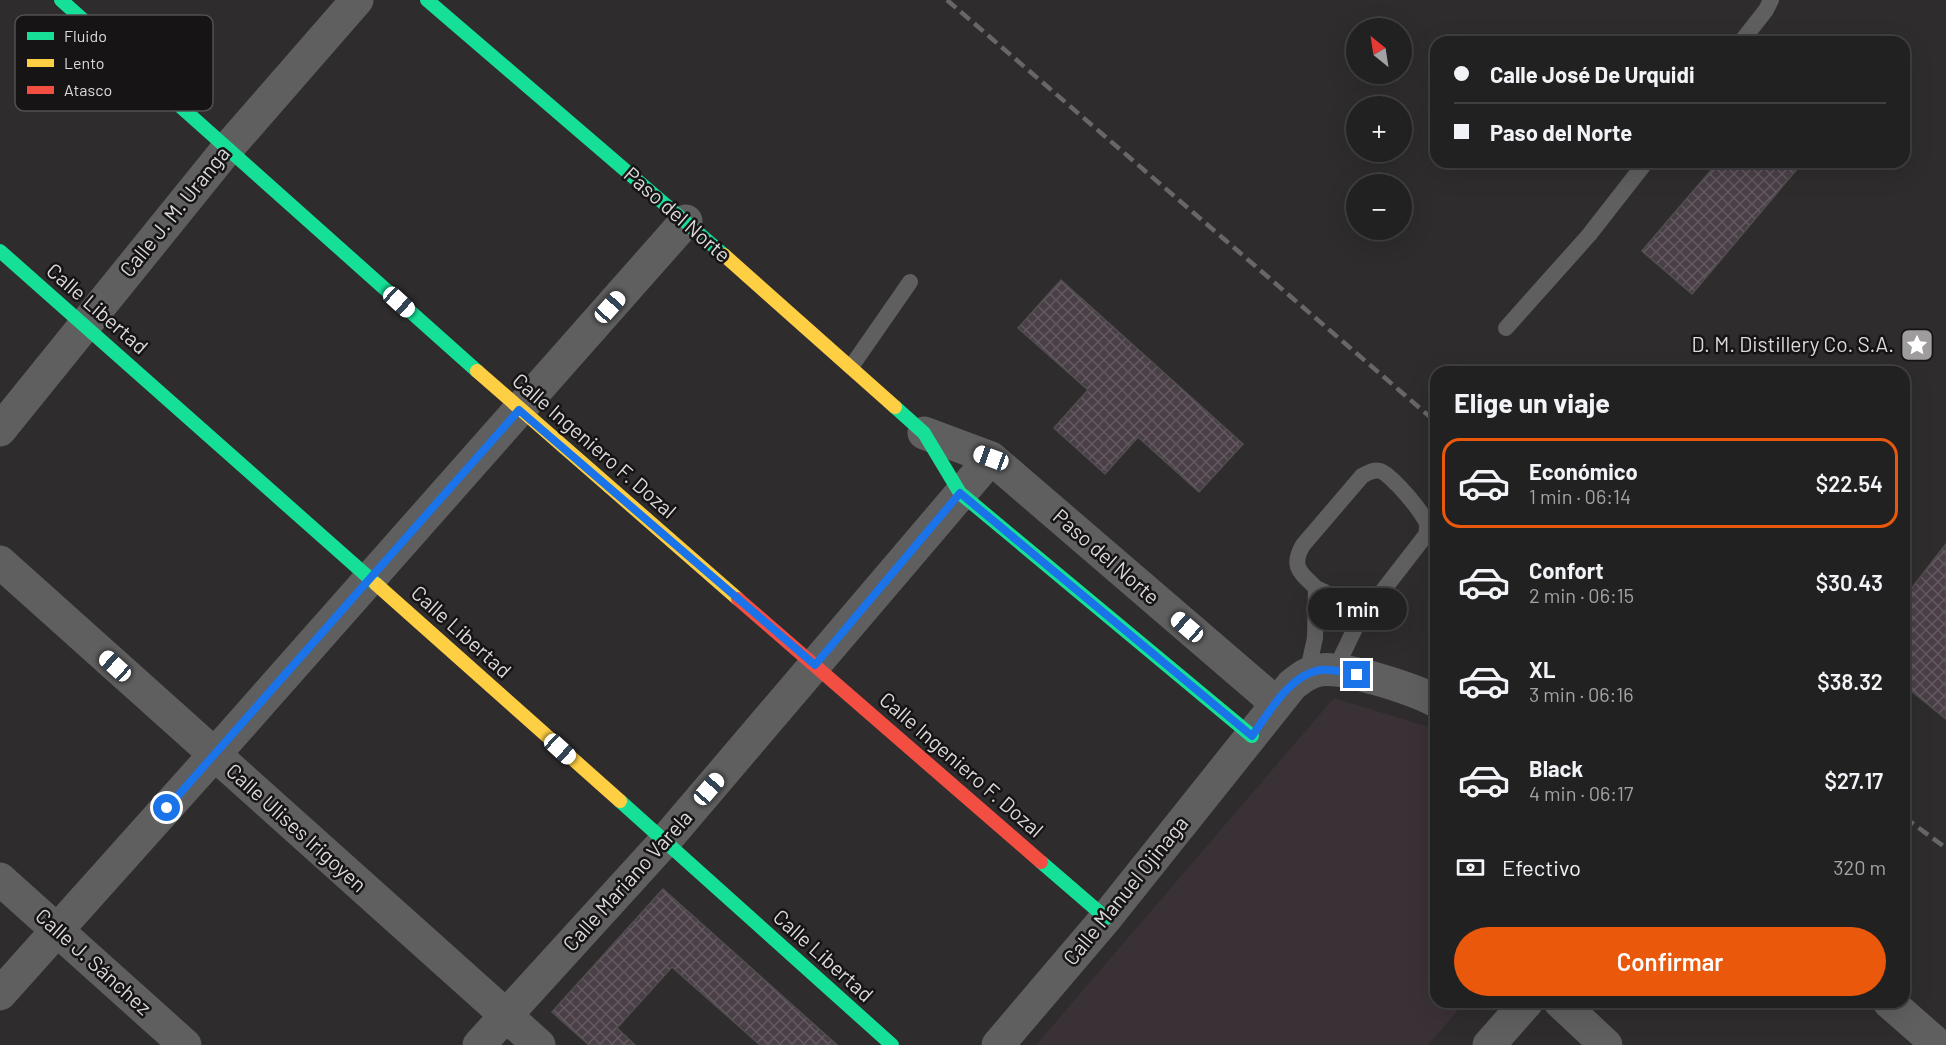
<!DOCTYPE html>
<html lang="es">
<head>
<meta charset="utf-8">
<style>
	:root { --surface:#222122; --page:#2e2e2f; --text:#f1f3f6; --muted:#a2a3a5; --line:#3f3e40; --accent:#ea580c }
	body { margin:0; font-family:Barlow,sans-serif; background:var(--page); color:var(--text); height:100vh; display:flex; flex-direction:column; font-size:22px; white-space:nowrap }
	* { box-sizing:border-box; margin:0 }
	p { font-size:20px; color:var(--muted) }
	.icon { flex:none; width:33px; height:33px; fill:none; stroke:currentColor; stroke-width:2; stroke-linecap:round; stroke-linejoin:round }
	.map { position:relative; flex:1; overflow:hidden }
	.drawer { position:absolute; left:1430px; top:366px; width:480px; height:642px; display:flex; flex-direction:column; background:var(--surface); border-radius:18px; box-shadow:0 6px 24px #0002,0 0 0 2px var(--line) }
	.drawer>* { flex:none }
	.banner { position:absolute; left:1430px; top:36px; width:480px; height:132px; border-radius:18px; box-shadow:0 6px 24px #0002,0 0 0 2px var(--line); display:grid; align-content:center; height:132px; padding:0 24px; background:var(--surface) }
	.needle { width:39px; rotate:330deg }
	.controls { position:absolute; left:1346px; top:18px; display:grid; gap:12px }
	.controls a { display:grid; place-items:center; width:66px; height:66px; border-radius:50%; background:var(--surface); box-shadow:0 6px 24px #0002,0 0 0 2px var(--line); font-size:30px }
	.end { position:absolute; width:27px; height:27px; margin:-14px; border:8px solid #1a73e8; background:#fff; box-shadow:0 0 0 3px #fff }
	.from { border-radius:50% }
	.bubble { position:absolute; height:42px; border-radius:21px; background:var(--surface); box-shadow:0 6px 24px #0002,0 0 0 2px var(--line); font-size:20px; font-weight:600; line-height:42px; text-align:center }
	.car { position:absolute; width:18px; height:36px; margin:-18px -9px; border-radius:8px; box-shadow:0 0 4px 2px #0007; background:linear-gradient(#fff 24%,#345 0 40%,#fff 0 76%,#345 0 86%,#fff 0) }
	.banner b { display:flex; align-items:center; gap:21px; height:57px; font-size:22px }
	.banner b+b { border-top:2px solid var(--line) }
	.banner i { width:15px; height:15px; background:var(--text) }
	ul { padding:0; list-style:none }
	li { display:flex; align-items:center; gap:18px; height:90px; margin:0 12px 9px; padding:0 12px; border:3px solid transparent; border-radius:18px }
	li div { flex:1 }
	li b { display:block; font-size:22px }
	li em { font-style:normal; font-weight:600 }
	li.current { border-color:var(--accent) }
	li>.icon { width:54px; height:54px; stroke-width:1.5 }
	h2 { padding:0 24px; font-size:27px; line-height:72px }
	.pay { display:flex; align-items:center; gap:15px; height:66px; padding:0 24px; font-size:22px }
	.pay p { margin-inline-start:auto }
	.action { display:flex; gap:12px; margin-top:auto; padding:12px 24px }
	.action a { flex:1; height:69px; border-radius:36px; background:var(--accent); color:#fff; font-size:24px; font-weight:600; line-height:69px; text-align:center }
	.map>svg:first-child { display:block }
	.built { fill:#3a3136 }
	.building { fill:url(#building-cross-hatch); stroke:#504f50; stroke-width:1.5 }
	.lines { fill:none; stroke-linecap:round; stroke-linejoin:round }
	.lane { stroke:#5f5f5f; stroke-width:16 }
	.street { stroke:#5f5f5f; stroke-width:33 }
	.fast { stroke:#16e098; stroke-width:14 }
	.slow { stroke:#ffcf43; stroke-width:14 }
	.jam { stroke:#f24e42; stroke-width:14 }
	.rail { stroke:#686768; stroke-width:4.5; stroke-dasharray:12 6; stroke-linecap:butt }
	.route { stroke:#1a73e8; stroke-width:8 }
	.labels { text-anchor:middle; stroke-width:5; stroke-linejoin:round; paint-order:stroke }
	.street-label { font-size:21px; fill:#dcd9db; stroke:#161415 }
	.poi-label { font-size:21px; fill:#dcd9db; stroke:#161415; text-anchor:end }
	.key { fill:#161415; stroke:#514f50; stroke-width:1.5 }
	.key-label { font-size:16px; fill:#dcd9db }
</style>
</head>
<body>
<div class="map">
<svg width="1946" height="1045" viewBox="0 0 1946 1045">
	<defs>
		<pattern id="building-cross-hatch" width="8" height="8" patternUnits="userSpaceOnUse" patternTransform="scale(1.5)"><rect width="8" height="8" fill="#4b3f47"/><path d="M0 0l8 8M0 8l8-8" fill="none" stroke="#645a61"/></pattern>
	</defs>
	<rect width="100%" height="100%" fill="#2e2c2d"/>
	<!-- built -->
	<path class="built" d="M1334,698L1435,729L1436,1002H1465L1428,1045H1036Z"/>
	<!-- building -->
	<path class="building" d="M1718,162H1789L1797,169L1692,294L1642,251Z
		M1061,280L1243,444L1199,492L1138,437L1105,474L1054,428L1088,390L1018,328Z
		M1946,544V719L1904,685V598Z
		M663,889L837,1045H760L672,967L617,1028L635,1045H589L552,1012Z"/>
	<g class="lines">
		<!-- lane -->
		<path class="lane" d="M1741,42L1766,10L1771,0
			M1506,328L1589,235L1646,162
			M851,367L910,282
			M1316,588L1366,612
			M1307,674L1315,638L1316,588C1301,573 1290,567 1303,545L1362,476C1368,473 1373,469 1380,471C1390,473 1426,515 1427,525C1428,528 1426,532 1426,535L1357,624L1335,670"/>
		<!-- street -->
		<path class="street" d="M0,430L227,149L357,0
			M924,433L991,458L1276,703
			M0,562L539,1045
			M0,879L185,1045
			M0,994L214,755L686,221
			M1560,1002L1606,1045
			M1889,1002L1938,1045
			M479,1045L664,842L991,458
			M998,1045L1106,918L1292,685C1301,678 1308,672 1320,670C1344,666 1413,689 1436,701
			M1489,1045L1527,1002"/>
		<!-- fast -->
		<path class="fast" d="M61,0L477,371
			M427,0L724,255
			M0,251L376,584
			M895,407L924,433L960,493L1252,736
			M620,801L892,1045
			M1041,862L1106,918"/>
		<!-- slow -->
		<path class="slow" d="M724,255L895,407
			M477,371L738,599
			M376,584L620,801"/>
		<!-- jam -->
		<path class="jam" d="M738,599L1041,862"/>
		<!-- rail -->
		<path class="rail" d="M947,0L1436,422
			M1904,817L1946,848"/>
	</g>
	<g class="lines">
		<!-- route -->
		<path class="route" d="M167,808L519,410L815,665L960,493L1252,736C1269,713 1289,675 1320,670C1332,668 1345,673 1357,675"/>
	</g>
	<!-- icons -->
	<defs>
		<symbol id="sight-square" viewBox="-11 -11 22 22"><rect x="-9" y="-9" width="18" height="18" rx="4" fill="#9f9c9e" stroke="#161415"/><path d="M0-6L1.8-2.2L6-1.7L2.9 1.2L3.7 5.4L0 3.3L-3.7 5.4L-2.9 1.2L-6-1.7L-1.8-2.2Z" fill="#fff"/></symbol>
	</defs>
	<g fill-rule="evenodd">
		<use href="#sight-square" x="1898" y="326" width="38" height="38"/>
	</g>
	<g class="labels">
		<!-- street labels -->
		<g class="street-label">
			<text transform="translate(175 212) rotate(-51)" y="7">Calle J. M. Uranga</text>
			<text transform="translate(677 215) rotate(41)" y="7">Paso del Norte</text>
			<text transform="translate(97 309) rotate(41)" y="7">Calle Libertad</text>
			<text transform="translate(594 446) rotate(41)" y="7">Calle Ingeniero F. Dozal</text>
			<text transform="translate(1106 557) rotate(41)" y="7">Paso del Norte</text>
			<text transform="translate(461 632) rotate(42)" y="7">Calle Libertad</text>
			<text transform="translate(961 765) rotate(41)" y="7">Calle Ingeniero F. Dozal</text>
			<text transform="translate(296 828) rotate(42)" y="7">Calle Ulises Irigoyen</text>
			<text transform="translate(628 881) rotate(-48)" y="7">Calle Mariano Varela</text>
			<text transform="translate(1126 891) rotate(-51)" y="7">Calle Manuel Ojinaga</text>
			<text transform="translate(823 956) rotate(42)" y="7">Calle Libertad</text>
			<text transform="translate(93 962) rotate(42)" y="7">Calle J. Sánchez</text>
		</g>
		<!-- poi labels -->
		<g class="poi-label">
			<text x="1894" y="352">D. M. Distillery Co. S.A.</text>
		</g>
	</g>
	<!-- legend -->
	<rect x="15" y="15" width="198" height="96" rx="9" class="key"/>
	<rect x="27" y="32" width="27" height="8" fill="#16e098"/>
	<rect x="27" y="59" width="27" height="8" fill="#ffcf43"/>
	<rect x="27" y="86" width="27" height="8" fill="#f24e42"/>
	<g class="key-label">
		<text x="64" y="42">Fluido</text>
		<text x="64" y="69">Lento</text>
		<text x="64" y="96">Atasco</text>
	</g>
</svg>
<div class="controls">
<a><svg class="needle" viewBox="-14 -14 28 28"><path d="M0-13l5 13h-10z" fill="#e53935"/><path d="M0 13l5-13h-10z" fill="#a2a3a5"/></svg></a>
<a>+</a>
<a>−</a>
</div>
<i class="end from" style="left:167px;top:808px"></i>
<i class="end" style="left:1357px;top:675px"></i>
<div class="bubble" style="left:1308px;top:588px;width:99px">1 min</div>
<i class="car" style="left:399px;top:302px;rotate:132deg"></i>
<i class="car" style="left:610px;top:307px;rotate:42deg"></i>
<i class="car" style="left:991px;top:458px;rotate:290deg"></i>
<i class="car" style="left:1187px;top:627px;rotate:311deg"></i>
<i class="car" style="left:115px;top:666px;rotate:312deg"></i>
<i class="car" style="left:560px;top:749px;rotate:132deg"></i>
<i class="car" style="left:709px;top:789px;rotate:41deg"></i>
<div class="banner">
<b><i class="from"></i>Calle José De Urquidi</b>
<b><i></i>Paso del Norte</b>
</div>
<section class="drawer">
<h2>Elige un viaje</h2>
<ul>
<li class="current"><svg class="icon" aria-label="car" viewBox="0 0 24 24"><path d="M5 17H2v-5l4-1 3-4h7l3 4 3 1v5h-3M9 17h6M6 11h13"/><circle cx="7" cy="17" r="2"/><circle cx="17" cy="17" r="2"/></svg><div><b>Económico</b><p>1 min · 06:14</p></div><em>$22.54</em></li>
<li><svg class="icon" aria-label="car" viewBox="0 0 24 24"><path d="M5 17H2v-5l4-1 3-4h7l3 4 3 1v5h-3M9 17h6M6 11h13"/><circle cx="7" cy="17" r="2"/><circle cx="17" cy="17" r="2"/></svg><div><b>Confort</b><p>2 min · 06:15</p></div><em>$30.43</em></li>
<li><svg class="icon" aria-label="car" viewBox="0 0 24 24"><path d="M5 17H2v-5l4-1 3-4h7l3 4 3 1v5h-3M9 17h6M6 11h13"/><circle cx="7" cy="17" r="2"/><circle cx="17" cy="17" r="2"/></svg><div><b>XL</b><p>3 min · 06:16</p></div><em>$38.32</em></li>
<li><svg class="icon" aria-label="car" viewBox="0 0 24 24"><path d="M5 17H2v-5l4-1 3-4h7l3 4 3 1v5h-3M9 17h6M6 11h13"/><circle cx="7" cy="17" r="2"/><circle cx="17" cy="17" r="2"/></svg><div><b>Black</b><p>4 min · 06:17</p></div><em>$27.17</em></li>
</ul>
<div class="pay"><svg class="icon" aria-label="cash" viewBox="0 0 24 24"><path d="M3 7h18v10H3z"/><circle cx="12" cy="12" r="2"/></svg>Efectivo<p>320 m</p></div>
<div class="action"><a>Confirmar</a></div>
</section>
</div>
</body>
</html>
